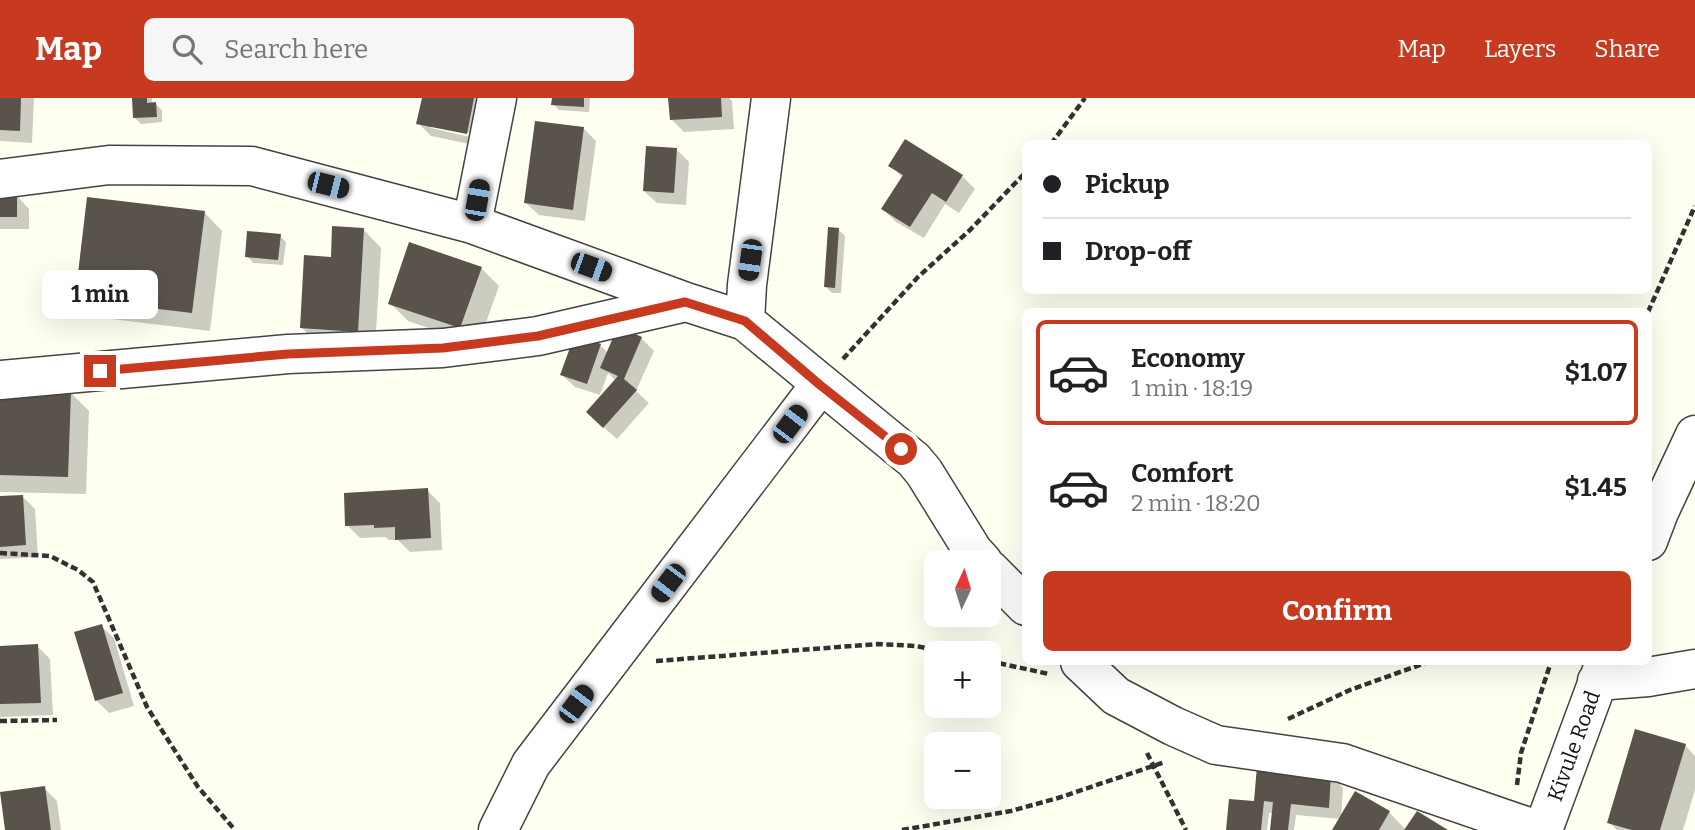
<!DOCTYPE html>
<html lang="en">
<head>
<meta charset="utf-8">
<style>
	:root { --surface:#fff; --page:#f6f6f6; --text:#202124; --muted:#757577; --line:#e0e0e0; --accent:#c83a1f }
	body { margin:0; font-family:Bitter,serif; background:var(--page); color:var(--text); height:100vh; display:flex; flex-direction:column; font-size:26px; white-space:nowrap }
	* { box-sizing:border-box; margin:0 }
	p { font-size:23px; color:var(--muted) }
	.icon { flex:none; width:38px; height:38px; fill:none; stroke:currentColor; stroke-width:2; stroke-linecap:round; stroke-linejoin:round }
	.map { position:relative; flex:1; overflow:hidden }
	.drawer { position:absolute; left:1022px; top:210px; width:630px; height:357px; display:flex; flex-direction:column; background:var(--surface); border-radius:10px; box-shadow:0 7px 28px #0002 }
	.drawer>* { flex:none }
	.banner { position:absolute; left:1022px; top:42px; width:630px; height:154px; border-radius:10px; box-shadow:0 7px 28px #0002; display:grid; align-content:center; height:154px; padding:0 21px; background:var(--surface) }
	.needle { width:46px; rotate:4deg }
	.buttons { position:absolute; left:924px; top:452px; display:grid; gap:14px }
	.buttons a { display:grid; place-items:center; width:77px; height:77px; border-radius:10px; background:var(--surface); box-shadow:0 7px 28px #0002; font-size:35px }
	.end { position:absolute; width:32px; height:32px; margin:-16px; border:9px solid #c83a1f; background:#fff; box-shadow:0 0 0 4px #fff }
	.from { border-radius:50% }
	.bubble { position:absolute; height:49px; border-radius:10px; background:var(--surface); box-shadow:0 7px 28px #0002; font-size:23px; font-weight:700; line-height:49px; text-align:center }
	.car { position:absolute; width:21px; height:42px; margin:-21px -10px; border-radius:9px; box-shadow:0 0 5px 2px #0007; background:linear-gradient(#222 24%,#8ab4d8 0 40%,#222 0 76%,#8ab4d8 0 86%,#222 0) }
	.banner b { display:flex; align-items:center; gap:24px; height:66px; font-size:26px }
	.banner b+b { border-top:2px solid var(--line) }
	.banner i { width:18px; height:18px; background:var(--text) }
	ul { padding:12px 0 0; list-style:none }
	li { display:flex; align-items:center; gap:21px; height:105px; margin:0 14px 10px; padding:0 7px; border:4px solid transparent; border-radius:10px }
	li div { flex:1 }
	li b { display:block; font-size:26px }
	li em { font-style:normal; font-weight:700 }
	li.current { border-color:var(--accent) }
	li>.icon { width:63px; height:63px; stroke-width:1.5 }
	.cta { display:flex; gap:14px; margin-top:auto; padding:14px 21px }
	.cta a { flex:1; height:80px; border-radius:10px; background:var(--accent); color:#fff; font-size:28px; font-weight:700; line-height:80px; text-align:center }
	header { display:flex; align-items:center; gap:42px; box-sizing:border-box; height:98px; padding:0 35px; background:var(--accent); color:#fff }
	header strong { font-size:33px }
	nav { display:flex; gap:38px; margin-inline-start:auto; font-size:24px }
	.search { width:490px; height:63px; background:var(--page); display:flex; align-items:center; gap:18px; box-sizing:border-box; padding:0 24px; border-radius:10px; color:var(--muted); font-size:26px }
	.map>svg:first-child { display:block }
	.shadow { fill:#0003; fill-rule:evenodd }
	.building { fill:#59534b }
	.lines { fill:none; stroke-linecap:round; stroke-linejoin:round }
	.minor-casing { stroke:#434343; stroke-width:41 }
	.path { stroke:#323232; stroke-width:4.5; stroke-dasharray:7 3.5; stroke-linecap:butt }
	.minor { stroke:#fff; stroke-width:38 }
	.route { stroke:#c83a1f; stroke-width:9 }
	.labels { text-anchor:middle; stroke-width:7; stroke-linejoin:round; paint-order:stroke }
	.street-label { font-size:21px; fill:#101010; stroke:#fff }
</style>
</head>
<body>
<header>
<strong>Map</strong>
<div class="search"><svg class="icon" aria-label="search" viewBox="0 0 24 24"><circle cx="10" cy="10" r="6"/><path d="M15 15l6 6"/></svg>Search here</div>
<nav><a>Map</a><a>Layers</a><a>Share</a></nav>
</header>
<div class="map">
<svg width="1695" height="732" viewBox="0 0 1695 732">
	<rect width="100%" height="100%" fill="#fffff2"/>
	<!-- shadow -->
	<path class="shadow" d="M0,0H34L32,45L0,43Z
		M134,0H152V6H156L162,12V24L141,26L135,20Z
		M424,0H484L479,48L431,38L418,25ZM431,27L476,36L475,40L431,30Z
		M553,0H590L589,14L559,12L553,6Z
		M670,0H729L732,3L734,31L684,34L671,21Z
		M583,30L596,43L585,123L539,117L526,105Z
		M677,52L689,64L686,107L657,105L644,93Z
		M891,68L962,78L975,91L959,115L945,106L924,140L896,124L883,111L903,80Z
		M0,98H17L29,111V131H0Z
		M204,114L222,133L210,233L95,219L77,200Z
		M363,131L381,150L375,251L320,248L302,230L332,161Z
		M839,132L845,138L841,195H832L826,189Z
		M280,138L286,144L283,167L253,165L247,158Z
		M481,170L499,188L478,247L408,223L390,205Z
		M641,240L654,253L636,293L649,305L617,341L601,327L616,283L608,275L600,297L575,289L562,277L600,247L608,255Z
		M0,293L71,295L89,313L86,396L0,394Z
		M427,392L440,405L442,452L410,454L398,442H389L385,439L360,440L347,427Z
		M23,399L35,411L38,459L0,461V400Z
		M101,528L114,540L134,608L109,615L97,603Z
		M37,548L50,561L53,617L0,619V550Z
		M1685,647L1695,658V692L1683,732H1617L1609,724Z
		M1331,677L1343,690L1341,721L1389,714L1406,732H1335L1341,721L1296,717L1294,732H1272L1274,715H1269L1267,732H1228L1255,704Z
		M44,690L57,703L61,732H7Z"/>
	<!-- building -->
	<path class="building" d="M0,0H21L20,33L0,32Z
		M132,0H147V5L156,4L157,19L133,20Z
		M422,0H474L467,36L416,26Z
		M552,0H584V9L551,7Z
		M668,0H721L722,19L670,22Z
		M535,23L584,29L573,112L524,105Z
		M905,41L963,77L946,104L932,95L910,129L881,111L903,77L888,68Z
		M646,48L677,50L674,95L643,93Z
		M0,96H17V119H0Z
		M87,99L205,113L192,215L75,201Z
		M332,128L364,130L358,234L300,230L304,157L331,159Z
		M828,129L839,130L835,190L824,189Z
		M247,133L281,136L278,162L245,159Z
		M409,144L482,169L460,230L388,206Z
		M618,228L642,239L624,281L637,292L603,330L586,314L618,278L600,270Z
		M575,236L601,246L587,286L560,277Z
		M0,291L71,294L68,379L0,377Z
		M428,390L431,440L395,442V429L374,430V427L345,428L344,395Z
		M23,397L26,447L0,449V398Z
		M102,526L123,595L95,603L74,534Z
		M38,546L41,605L0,606V548Z
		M1635,631L1686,646L1660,732H1632L1607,725Z
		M1257,668L1331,675L1329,710L1291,706L1288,732H1270L1273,704L1264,703L1261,732H1226L1229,701L1254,703Z
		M45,688L51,732H5L0,694Z
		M1355,693L1390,713L1379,732H1332Z
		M1417,713L1448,732H1404Z"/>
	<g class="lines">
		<defs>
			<path id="minor" d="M771,0L747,187L745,223L914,362L924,374L973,453L983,464
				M0,81L109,67L252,68L472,126L686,204L745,223
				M472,126L497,0
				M0,282L288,256L443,250L538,238L686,204
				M1648,443L1659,414L1695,337
				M989,471L1026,508
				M1080,564L1116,598L1173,628L1216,647L1342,665L1537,732
				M1597,583L1648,579L1695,571
				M498,732L531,666L820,287
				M1543,732L1605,564"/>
		</defs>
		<!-- minor casing -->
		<use href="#minor" class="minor-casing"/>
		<!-- path -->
		<path class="path" d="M1051,46L1085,0
			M1648,214L1695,108
			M843,261L918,179L970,132L1026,74
			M0,455L50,458L78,472L93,484L147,609L198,689L235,732
			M656,563L878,546L916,548L949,555
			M989,563L1049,576
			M1288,621L1350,592L1428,564
			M0,623L57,622
			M1147,655L1186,732
			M1517,687L1521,655L1551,564
			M902,732L1011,713L1058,700L1165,664"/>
		<!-- minor -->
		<use href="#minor" class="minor"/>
	</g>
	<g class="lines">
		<!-- route -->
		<path class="route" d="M100,273L288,256L443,250L538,238L685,204L745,223L820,287L901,351"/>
	</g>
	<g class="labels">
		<!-- street labels -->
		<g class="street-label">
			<text transform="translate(1574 648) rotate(-70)" y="7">Kivule Road</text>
		</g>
	</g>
</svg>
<div class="buttons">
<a><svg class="needle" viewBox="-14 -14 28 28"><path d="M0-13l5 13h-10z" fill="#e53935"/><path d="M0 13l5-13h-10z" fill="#757577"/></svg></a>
<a>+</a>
<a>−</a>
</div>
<i class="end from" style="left:901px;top:351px"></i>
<i class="end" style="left:100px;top:273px"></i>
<div class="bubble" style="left:42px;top:172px;width:116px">1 min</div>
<i class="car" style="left:328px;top:87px;rotate:104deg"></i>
<i class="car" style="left:477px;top:102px;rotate:10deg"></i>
<i class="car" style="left:750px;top:162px;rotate:188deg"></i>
<i class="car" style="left:591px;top:169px;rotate:110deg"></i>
<i class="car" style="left:790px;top:326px;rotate:37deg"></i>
<i class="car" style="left:668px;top:485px;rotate:217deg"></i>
<i class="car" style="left:576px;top:606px;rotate:37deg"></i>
<div class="banner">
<b><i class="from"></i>Pickup</b>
<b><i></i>Drop-off</b>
</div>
<section class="drawer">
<ul>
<li class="current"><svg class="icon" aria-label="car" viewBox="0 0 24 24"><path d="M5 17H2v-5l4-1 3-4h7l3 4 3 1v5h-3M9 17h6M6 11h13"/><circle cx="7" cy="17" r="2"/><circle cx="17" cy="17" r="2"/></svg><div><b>Economy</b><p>1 min · 18:19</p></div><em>$1.07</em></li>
<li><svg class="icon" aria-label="car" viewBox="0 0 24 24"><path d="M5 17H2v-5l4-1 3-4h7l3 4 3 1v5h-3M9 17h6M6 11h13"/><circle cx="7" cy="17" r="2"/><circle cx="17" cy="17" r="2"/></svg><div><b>Comfort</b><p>2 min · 18:20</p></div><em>$1.45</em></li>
</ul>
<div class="cta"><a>Confirm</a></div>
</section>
</div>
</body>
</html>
